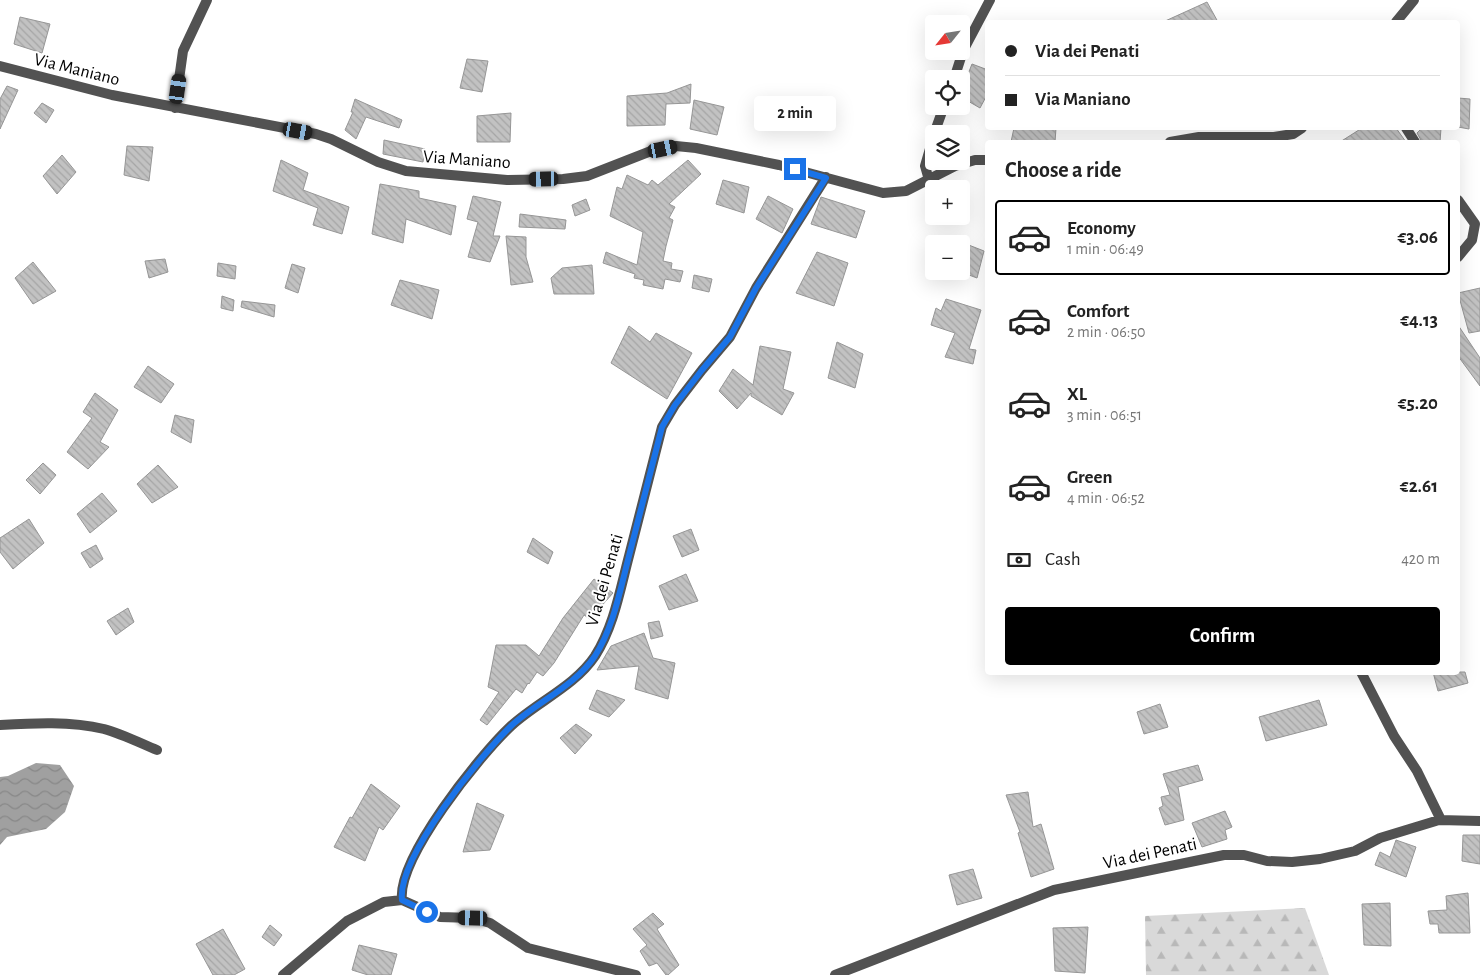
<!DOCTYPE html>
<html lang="en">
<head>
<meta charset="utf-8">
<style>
	:root { --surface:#fff; --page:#f2f2f2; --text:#222; --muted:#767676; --line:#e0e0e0; --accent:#000 }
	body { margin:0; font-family:"Alegreya Sans",sans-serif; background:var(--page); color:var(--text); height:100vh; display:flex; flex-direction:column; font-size:19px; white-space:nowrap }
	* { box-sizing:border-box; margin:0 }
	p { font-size:16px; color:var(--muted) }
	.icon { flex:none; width:28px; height:28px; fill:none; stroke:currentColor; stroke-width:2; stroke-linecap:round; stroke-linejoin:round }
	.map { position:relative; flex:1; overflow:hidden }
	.panel { position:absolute; left:985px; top:140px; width:475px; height:535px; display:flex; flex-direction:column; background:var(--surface); border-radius:5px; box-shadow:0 5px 20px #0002 }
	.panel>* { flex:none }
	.banner { position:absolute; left:985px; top:20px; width:475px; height:110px; border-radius:5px; box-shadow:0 5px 20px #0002; display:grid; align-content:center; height:110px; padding:0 20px; background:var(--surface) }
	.needle { width:32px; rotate:240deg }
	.fabs { position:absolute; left:925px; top:15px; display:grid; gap:10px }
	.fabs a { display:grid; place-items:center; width:45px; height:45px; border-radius:5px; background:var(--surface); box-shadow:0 5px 20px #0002; font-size:25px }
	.end { position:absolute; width:22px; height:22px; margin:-11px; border:6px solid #1a73e8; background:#fff; box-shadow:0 0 0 2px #fff }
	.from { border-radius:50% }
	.bubble { position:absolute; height:35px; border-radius:5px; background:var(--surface); box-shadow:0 5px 20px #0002; font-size:16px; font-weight:600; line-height:35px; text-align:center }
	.car { position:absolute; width:15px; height:30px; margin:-15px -8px; border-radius:6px; box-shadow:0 0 4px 1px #0007; background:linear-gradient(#222 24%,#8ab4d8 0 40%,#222 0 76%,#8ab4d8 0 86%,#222 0) }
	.banner b { display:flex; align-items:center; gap:18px; height:48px; font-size:19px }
	.banner b+b { border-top:1px solid var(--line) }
	.banner i { width:12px; height:12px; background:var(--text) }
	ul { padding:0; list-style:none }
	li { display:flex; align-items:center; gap:15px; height:75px; margin:0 10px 8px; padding:0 10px; border:2px solid transparent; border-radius:5px }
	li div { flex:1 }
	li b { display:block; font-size:19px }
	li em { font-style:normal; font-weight:600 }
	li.on { border-color:var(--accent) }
	li>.icon { width:45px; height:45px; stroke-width:1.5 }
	h2 { padding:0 20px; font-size:22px; line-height:60px }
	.pay { display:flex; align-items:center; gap:12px; height:55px; padding:0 20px; font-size:19px }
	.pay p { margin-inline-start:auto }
	.primary-button { display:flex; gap:10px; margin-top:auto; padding:10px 20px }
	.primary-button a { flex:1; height:58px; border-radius:5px; background:var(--accent); color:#fff; font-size:20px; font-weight:600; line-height:58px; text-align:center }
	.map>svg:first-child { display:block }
	.forest { fill:url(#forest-firs) }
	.water { fill:url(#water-waves) }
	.building { fill:url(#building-back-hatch); stroke:#969696 }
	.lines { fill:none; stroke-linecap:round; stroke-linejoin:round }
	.minor { stroke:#525252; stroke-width:10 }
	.route { stroke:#1a73e8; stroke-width:6 }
	.labels { text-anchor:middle; stroke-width:4; stroke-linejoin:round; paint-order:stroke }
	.street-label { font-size:18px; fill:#000; stroke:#fff }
</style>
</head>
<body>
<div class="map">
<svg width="1480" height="975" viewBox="0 0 1480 975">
	<defs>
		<pattern id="forest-firs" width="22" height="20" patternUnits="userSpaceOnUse" patternTransform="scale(1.25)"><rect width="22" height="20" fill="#d9d9d9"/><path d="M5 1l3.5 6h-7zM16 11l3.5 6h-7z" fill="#b8b8b8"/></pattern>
		<pattern id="water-waves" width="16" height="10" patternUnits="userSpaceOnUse" patternTransform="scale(1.25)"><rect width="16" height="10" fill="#a0a0a0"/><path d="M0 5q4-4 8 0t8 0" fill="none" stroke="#888"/></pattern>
		<pattern id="building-back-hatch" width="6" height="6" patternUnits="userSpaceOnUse" patternTransform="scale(1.25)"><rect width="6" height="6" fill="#c2c2c2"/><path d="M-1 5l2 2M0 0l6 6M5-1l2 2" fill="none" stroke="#a5a5a5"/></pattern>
	</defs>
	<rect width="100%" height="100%" fill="#fff"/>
	<!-- forest -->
	<path class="forest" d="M1305,908L1329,975H1146L1145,916Z"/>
	<!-- water -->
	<path class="water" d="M36,763L60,765L74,786L65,812L46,829L7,837L0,845V777L8,776Z"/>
	<!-- building -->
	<path class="building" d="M1207,2L1218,22H1163Z
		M20,17L50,24L42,53L14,44Z
		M467,59L488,61L482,92L460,88Z
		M972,64L988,70V93L980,108L961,97V92Z
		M691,84L690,103L666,104L665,125L627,126V96L667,93Z
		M7,86L18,90L0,129V99Z
		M1458,98L1470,99L1469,129L1458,127Z
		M355,99L402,120L399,128L366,117L356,139L345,130L353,112H351Z
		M694,100L724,107L717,135L690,129Z
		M42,103L54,110L46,123L34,113Z
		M511,113L510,142H477V116Z
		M1014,128H1056L1055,142H1011Z
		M1362,128H1396L1406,142H1340Z
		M1422,128H1441L1440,142H1422L1417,133Z
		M384,140L425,149L423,162L383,154Z
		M127,146L153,147L149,181L124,175Z
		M62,155L76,172L57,194L43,176Z
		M281,160L308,173L303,190L349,207L342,234L313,225L318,208L273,191Z
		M688,160L701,174L669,204L675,207L669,218L673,220L666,246L663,261L672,263L671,269L683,271L680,282L665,279L663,289L643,285L644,280L634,278L635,274L603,263L606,252L637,265L643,232L610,216L617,187L622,189L627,175L648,185L652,180L658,185Z
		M723,180L749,187L744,213L716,204Z
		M380,184L419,191V198L456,206L451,235L406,219L403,243L372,234Z
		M473,196L501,202L493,236H500L490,262L468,257L478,222L467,219Z
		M768,196L793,209L782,233L756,219Z
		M821,197L865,211L856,238L811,224Z
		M586,199L590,210L575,216L572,205Z
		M520,214L566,220L565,229L519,227Z
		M506,236L526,237V257L533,282L511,285Z
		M961,242L984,251L977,278L961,272Z
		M817,252L848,263L834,306L796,293Z
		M165,259L168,272L149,278L145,261Z
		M33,262L56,291L33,304L15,278Z
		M218,263L236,266L235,279L217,276Z
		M292,264L305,268L298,293L285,288Z
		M592,265L594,294H554L551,278L562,268Z
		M694,275L712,279L709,292L692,288Z
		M400,280L439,290L432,319L391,305Z
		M1480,288V331L1469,333L1458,293Z
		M222,296L234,300L233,311L221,308Z
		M946,299L981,310L969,349L976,350L973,364L945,357L955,333L931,325L936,308L941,311Z
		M242,301L275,305L274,317L241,307Z
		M1458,325L1480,358V386L1458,356Z
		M629,326L650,342L656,333L692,353L667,399L611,363Z
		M837,342L863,354L855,388L828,378Z
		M760,346L791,352L783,389L794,393L782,415L751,396V393L737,409L719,391L733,369L753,385Z
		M148,366L174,384L161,403L134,387Z
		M95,393L118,410L100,442L109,447L88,469L67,452L92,418L83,412Z
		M175,415L194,420L191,443L171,432Z
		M43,463L56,475L40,494L26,480Z
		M158,465L178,487L152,503L137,484Z
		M102,493L117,511L90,533L77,514Z
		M29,519L44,543L13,569L0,552V538Z
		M691,529L699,550L682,557L673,536Z
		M533,538L553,552L548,564L527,552Z
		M96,545L103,559L90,568L81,553Z
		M686,574L698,601L669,610L659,586Z
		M594,579L613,593L590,619L584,615L554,663L543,676L537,672L529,684L528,683L522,693L516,689L487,725L480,720L499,692L488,687L496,645H526L539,656L563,618Z
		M128,608L134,622L116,635L107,621Z
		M659,621L663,636L651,639L648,623Z
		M644,633L653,658L675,663L668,699L635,689L639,666L597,670L611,646Z
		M1433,672H1465L1468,683L1438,691Z
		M597,690L625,700L609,717L589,709Z
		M1319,700L1327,725L1266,741L1259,717Z
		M1160,704L1168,727L1144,734L1137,712Z
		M576,724L592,735L575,754L560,738Z
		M1198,765L1203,780L1178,787L1184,820L1165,825L1159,808L1163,806L1161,797L1170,795L1163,774Z
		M371,784L400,806L383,830L379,827L365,861L334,847L350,817L352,818Z
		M1028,792L1033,827L1041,824L1054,869L1031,877L1018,833L1020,832L1006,795Z
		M477,803L504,815L490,850L463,852Z
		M1225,811L1232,827L1225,830L1227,839L1202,847L1192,823Z
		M1463,835H1480V864L1462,861Z
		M1396,840L1416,847L1406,877L1375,865L1380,852L1390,857Z
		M973,869L982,898L957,905L949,875Z
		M1468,893L1470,933H1439L1438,924H1430L1428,911L1447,910L1446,896Z
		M1390,903L1391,946L1364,945L1362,904Z
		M653,913L664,924L657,929L679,965L668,975H666L657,963L649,966L640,951L647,945L633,929Z
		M270,925L282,935L274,946L262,937Z
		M1088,927L1085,973L1055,971L1053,928Z
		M223,929L245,969L234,975H213L196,944Z
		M359,945L397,954L391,975H368L352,970Z"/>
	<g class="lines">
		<!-- minor -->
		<path class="minor" d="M1396,22L1414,0
			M0,66L112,95L316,134L331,139L378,162L406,171L507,180L563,179L587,176L651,151L676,146L696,148L779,165L883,193L906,191L955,166L975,160H988
			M954,79L963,51L990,0
			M175,108L183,51L207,0
			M1406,128L1415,142
			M934,134L944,106
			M1170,142L1199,137H1274L1293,134L1302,128
			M929,180L925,166L934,135
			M1458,200L1475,224L1472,240L1458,257
			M1361,672L1394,736L1417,771L1441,820
			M0,725C34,723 70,721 104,729C122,734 140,743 157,750
			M283,975L347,921L384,902L402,900
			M636,975L528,948L490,923L473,918L440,917L402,900C397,858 480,755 511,726C537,702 575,686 595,656C614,626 620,590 629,556C640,513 651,470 662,427L675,405L702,370L730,337L756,288L826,177
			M835,975L1054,890L1224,855H1244L1267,861L1292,862L1320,859L1355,851L1380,838L1439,820L1480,821"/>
	</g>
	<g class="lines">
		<!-- route -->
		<path class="route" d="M427,912L402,900C397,858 480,756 511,726C537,702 575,686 595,656C614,626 620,590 629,556C640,513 651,470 662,427L675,405L702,370L730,337L756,288L826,178L795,169"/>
	</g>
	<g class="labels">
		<!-- street labels -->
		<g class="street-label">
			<text transform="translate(77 69) rotate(14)" y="6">Via Maniano</text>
			<text transform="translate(467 159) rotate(4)" y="6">Via Maniano</text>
			<text transform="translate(604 580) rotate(-74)" y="6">Via dei Penati</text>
			<text transform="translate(1150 853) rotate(-12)" y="6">Via dei Penati</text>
		</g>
	</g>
</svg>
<div class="fabs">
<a><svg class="needle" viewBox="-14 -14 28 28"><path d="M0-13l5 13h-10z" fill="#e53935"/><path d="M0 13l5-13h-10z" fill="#767676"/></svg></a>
<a><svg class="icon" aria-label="locate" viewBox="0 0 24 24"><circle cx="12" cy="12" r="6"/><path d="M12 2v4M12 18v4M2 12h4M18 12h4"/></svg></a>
<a><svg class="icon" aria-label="layers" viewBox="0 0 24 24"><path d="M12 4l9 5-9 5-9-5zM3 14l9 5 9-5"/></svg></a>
<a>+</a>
<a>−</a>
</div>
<i class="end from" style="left:427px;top:912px"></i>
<i class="end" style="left:795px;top:169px"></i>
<div class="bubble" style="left:754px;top:96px;width:82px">2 min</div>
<i class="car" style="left:178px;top:89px;rotate:8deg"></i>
<i class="car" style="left:298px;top:131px;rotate:100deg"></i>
<i class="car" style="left:663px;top:149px;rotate:78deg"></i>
<i class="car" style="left:544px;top:179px;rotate:269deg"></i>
<i class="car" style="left:473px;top:918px;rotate:271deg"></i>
<div class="banner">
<b><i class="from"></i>Via dei Penati</b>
<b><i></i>Via Maniano</b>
</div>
<section class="panel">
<h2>Choose a ride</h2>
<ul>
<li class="on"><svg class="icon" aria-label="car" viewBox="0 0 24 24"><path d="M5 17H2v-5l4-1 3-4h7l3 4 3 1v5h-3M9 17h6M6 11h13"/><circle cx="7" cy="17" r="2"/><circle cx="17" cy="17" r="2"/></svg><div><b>Economy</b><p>1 min · 06:49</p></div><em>€3.06</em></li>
<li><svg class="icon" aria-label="car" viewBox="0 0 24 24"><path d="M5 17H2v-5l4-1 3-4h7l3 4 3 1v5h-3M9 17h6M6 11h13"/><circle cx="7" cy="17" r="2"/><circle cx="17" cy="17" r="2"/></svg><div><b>Comfort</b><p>2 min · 06:50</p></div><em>€4.13</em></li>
<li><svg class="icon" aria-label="car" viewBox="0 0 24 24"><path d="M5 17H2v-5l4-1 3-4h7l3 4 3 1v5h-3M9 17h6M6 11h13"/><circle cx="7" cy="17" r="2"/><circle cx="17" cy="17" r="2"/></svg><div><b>XL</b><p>3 min · 06:51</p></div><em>€5.20</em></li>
<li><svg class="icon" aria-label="car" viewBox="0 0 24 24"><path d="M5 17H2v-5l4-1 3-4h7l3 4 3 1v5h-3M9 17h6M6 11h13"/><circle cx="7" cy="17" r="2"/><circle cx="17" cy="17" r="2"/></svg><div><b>Green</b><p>4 min · 06:52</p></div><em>€2.61</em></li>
</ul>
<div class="pay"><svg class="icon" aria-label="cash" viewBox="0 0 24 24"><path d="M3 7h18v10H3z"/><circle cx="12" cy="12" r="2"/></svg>Cash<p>420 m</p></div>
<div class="primary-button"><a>Confirm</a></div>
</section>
</div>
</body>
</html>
